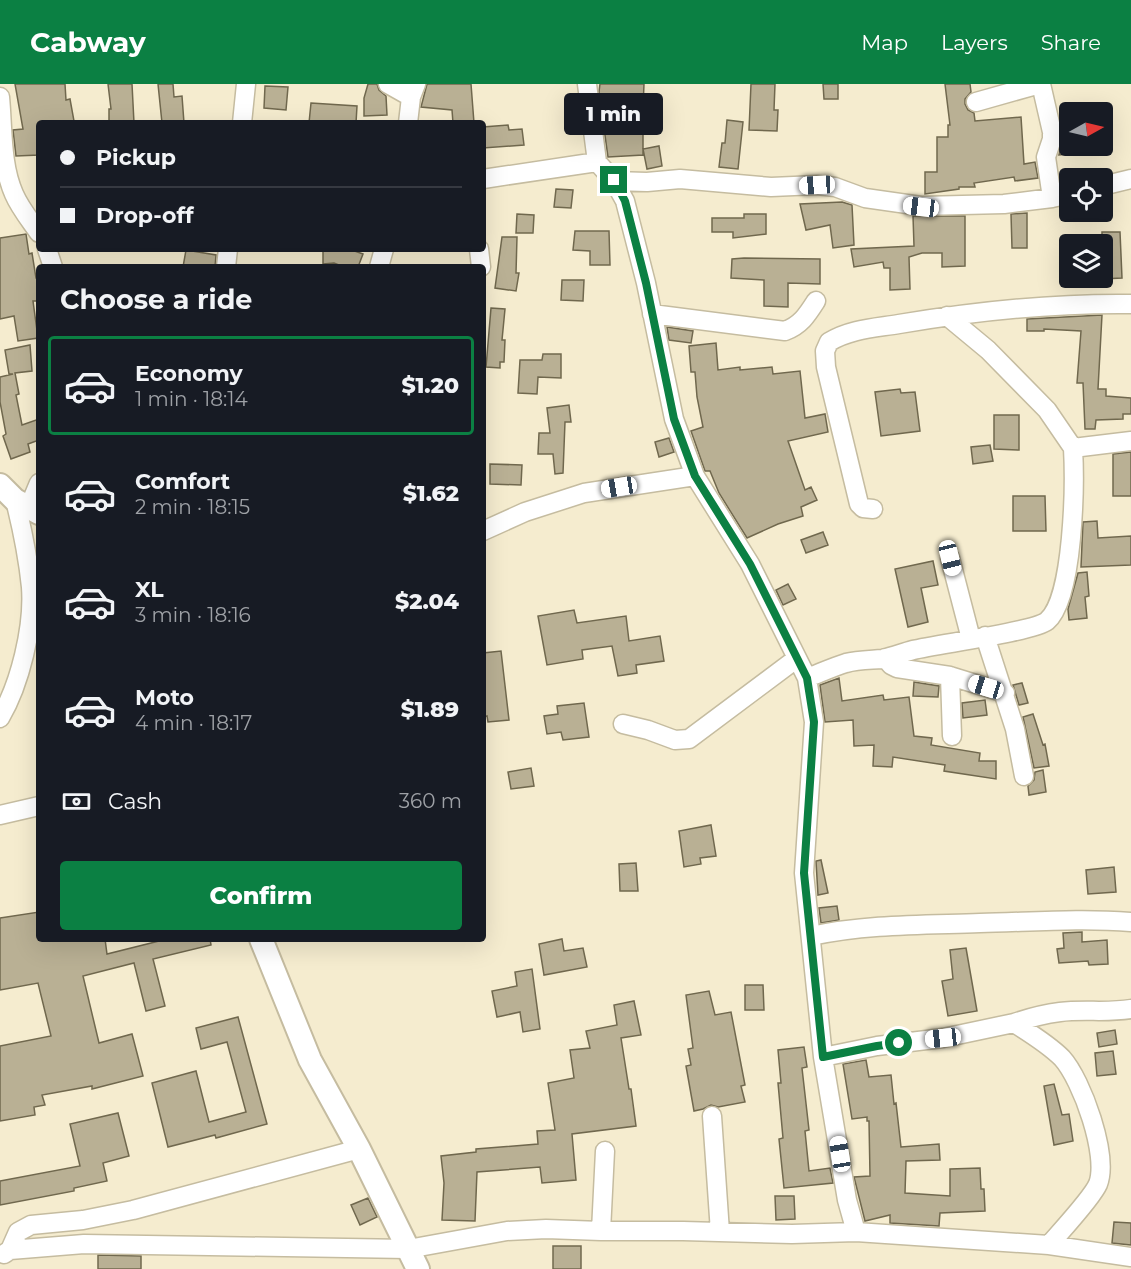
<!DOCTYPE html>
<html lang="en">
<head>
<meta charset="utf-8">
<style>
	:root { --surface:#171b24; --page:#242831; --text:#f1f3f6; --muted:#9ea1a6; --line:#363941; --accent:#0b8043 }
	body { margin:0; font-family:Montserrat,sans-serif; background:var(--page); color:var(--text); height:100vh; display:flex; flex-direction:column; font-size:22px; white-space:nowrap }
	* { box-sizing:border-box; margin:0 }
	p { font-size:20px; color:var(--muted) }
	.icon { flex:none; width:33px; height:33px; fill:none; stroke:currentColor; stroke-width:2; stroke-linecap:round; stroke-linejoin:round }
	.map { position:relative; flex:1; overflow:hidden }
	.sheet { position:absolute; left:36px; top:180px; width:450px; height:678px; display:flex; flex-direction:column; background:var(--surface); border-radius:6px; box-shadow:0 6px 24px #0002 }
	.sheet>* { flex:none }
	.hud { position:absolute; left:36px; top:36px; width:450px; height:132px; border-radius:6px; box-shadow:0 6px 24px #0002; display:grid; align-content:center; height:132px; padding:0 24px; background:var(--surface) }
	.needle { width:39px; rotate:82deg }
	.tools { position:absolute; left:1059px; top:18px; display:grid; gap:12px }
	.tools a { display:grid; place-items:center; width:54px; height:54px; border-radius:6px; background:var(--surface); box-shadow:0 6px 24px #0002; font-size:30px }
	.end { position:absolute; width:27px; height:27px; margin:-14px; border:8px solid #0b8043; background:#fff; box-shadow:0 0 0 3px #fff }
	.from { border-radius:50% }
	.bubble { position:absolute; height:42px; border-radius:6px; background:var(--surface); box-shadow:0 6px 24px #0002; font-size:20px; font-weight:800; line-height:42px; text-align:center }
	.car { position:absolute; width:18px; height:36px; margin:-18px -9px; border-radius:8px; box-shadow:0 0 4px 2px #0007; background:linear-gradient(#fff 24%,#345 0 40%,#fff 0 76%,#345 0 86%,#fff 0) }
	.hud b { display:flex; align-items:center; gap:21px; height:57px; font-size:22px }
	.hud b+b { border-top:2px solid var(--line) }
	.hud i { width:15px; height:15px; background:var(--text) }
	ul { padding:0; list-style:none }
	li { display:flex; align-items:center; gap:18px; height:99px; margin:0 12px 9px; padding:0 12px; border:3px solid transparent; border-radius:6px }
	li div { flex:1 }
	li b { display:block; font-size:22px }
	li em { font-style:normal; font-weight:800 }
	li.selected { border-color:var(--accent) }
	li>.icon { width:54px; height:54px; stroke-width:1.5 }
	h2 { padding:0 24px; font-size:27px; line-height:72px }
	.pay { display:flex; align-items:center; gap:15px; height:66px; padding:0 24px; font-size:22px }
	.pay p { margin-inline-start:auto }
	.action { display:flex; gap:12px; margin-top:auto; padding:12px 24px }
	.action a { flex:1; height:69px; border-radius:6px; background:var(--accent); color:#fff; font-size:24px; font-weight:800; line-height:69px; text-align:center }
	header { display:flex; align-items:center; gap:36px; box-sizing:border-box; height:84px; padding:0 30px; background:var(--accent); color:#fff }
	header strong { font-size:28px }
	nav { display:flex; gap:33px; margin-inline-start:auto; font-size:21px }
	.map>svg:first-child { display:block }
	.building { fill:#b9b094; stroke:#70684e; stroke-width:1.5 }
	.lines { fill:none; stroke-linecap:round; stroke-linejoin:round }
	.minor-casing { stroke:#c5bca0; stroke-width:21 }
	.tertiary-casing { stroke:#c5bca0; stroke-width:26 }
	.minor { stroke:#fff; stroke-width:18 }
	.tertiary { stroke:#fff; stroke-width:22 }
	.route { stroke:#0b8043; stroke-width:8 }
</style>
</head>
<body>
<header>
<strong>Cabway</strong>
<nav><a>Map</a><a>Layers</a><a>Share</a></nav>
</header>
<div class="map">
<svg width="1131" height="1185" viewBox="0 0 1131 1185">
	<rect width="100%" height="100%" fill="#f5eccf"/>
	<!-- building -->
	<path class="building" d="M15,0H65L66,16L70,15L74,37L39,39V71L16,72L13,46L23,45Z
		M108,0H132L134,39H109V25H111Z
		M158,0H173L174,13L182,12L184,39H162Z
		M368,0H377L379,6L386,12L387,31L364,32V14Z
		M427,0H471L474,39H453L452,26L421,23Z
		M600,0H644L643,24L640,38H643V71L608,73L599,8Z
		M751,0H775L774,26H778L777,47L749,46Z
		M823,0H838V15H824Z
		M945,0H970L971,8L965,15V20L968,26L974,29L975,37L1021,33L1024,80L1035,78L1038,94L1015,97L1014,93L974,99L975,103H959V105L925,110V88H937V53H948V41H950Z
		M265,2L288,3L286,26L264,24Z
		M311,19L357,22L356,39H309Z
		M727,36L743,38L738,85L719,83L722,59H725Z
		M508,41L509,46L522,45L524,61L483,64V43Z
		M1070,54V70L1059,71L1063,55Z
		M659,62L662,82L647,85L643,65Z
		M556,105L573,106L571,124L554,123Z
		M842,118L852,121L854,161L833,164L830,141L806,146L800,120Z
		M1027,129V164H1012L1011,130Z
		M517,130L534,131L533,149H516Z
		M744,130H766V150L733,154V148H712V134H744Z
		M913,132H965V182L942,183V169H922L909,173L910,205L890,206V184H884L883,178L854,183L851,165L914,162Z
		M575,147H609L610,181H590V167L573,166Z
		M1102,148H1120L1122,194L1102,195Z
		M26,150L29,170L32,169L36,194H39V217H33L38,254L18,257L14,232L0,235V154Z
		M502,153H517L516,189H519L516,207L495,204Z
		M323,165H349L363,170L358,183H344L334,179L323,180Z
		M186,166L216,171L215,183H183Z
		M744,174L820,175V200L788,199V223L764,222V196L731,194L732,175Z
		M562,196H584L583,217L561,216Z
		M491,224L505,225L502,256H505L504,278H500V284L486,283Z
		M1102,231L1098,305H1106V312L1131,314V330H1123V335L1096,336L1095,345H1085L1083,299H1077L1081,247L1044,245V247H1027V235Z
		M667,243L693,247L691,259L669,256Z
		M716,259L718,286L740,283V286L772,283L773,290L800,287L805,334L825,330L828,348L788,357L805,406L811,403L817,416L801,423L803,432L778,440L747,454L719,409L710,387H705L691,347L703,343L697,313L695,288H691L689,262Z
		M30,261L32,287L15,289L19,310L16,311L22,341L39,335V356L28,360L30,368L11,375L3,352L6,350L0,318V293L13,290H9L5,266Z
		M543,270H561V294L538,293L537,310L518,309L520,276H542Z
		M900,305L901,309L915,308L920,347L881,352L875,308Z
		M569,321L571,338H565L563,389L555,390L553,370H538L539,349H550L547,324Z
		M994,331H1019V366L994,365Z
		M669,354L674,368L659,373L655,358Z
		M990,361L993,377L973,380L971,363Z
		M1131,368V412H1113V370Z
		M490,380L522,381L521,401L490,400Z
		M1013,412H1045L1046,447H1013Z
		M1097,437L1098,454L1131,452V481L1081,483L1083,438Z
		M823,448L828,461L806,469L801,456Z
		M933,477L938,501L921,504L928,538L908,543L895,485Z
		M1087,488L1089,512L1085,513L1087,534L1069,536L1068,525L1078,489Z
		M788,500L796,515L783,521L776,506Z
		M574,526L577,539L626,532L629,557L660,552L664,577L636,581L637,589L618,592L612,562L582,566L583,575L547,581L538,532Z
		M501,567L509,636L488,638L487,632L483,633V569Z
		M839,594L842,617L883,611L884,616L909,613L914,652L932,654L931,661L980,669L979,677H996V695L944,687L945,681L893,673L892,683L873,682L874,661L854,662L853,636L825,638L820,601Z
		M914,598L939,602L938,613L913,612Z
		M1022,599L1028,619L1019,621L1013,601Z
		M985,616L987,631L963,634L962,619Z
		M584,619L589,653L563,656L561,648L547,650L544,632L558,630L557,622Z
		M1033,630L1043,661L1045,660L1049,682L1034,684L1023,633Z
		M531,684L534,702L511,705L508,688Z
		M1043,686L1046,708L1029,711L1028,702L1034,696L1035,688Z
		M711,741L716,772L700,774L701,780L684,783L679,747Z
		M821,776L828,809L818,811L816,777Z
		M636,779L638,807H620L619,780Z
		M1114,783L1116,808L1088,810L1086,786Z
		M837,822L839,836L821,839L819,824Z
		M39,828V855H105L107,870L167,855H210L211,861L153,875L165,922L146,927L134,879L83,892L99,959L132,950L143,992L92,1005V1002L42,1011L45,1021L34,1023L35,1031L0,1037V962L51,952L38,899L0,906V834Z
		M1082,848V858L1107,856L1108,880L1089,881L1088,877L1059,879L1057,865L1064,864L1063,849Z
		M562,855L564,867L583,864L587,883L544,891L539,860Z
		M966,864L977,927L948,932L942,897L953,895L950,866Z
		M532,885L540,945L523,948L520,928L497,933L492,907L517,902L515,888Z
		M745,901H763L764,926H745Z
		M709,907L715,931L731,928L745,1001L741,1002L745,1018L718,1023L711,1021L703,1025L694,1027L686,982L691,981L688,965L693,964L686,911Z
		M634,917L641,951L621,954L629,1005H631L636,1042L572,1050L576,1096L542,1099L540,1083L477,1088L475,1137L442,1136L444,1099L441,1072L476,1068V1065L538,1060L537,1047L555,1046L548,999L574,994L570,966L590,964L586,947L617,941L614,921Z
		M238,933L267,1040L216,1054L215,1051L168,1063L152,999L196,987L209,1038L246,1028L227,958L201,965L196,944Z
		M1115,946L1117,960L1099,963L1097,949Z
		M804,963L807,983L802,984L809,1046L805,1047L809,1087L830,1084L833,1099L784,1104L779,1055L783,1054L778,999H781L778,966Z
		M1113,967L1116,990L1097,992L1095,969Z
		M866,976L869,993L891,991L894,1020L896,1019L901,1063L939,1060L940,1076L906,1077L905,1109L950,1112V1085L980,1084L981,1105H984L985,1127L940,1129L939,1142L890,1139V1131L865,1137L854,1093L870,1092L869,1037H867V1033L852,1035L843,980Z
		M1054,1000L1062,1031L1069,1030L1073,1057L1054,1061L1044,1002Z
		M118,1029L129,1072L103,1079L107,1097L74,1104V1107L0,1121V1097L80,1082L70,1040Z
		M775,1112H794L795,1135L776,1136Z
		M368,1114L377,1133L360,1141L351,1121Z
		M1114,1138L1131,1139V1161L1112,1159Z
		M553,1162H581V1185H553Z
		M98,1171L141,1172V1185H98Z"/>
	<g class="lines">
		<defs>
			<path id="minor" d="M388,0L411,13
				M587,0L597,78L614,97L625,117L646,199L674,335L695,392L750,480L807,594L814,638L804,789L823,973L847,1116L856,1148
				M1041,0L1052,48V55L1046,73L1052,114
				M0,13C3,44 1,81 14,110C20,124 30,136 39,149
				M976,18L1040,0
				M242,39L246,0
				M408,39L411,13L416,0
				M483,95L597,78
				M614,97L647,98L680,95L771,103L817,101L835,103L865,114L921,122L1004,120L1052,114L1070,110
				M1102,102L1131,95
				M47,165L53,183
				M479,165L481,183
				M226,183L228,165
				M379,183L384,165
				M652,230L785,247C801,241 807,231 816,217
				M947,232L988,266L1047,326L1073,364L1131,357
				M29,423L39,399
				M873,425L863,424L859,420L826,283L825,267L829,258C850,245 875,244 899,240C976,227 1053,219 1131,220
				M483,447L525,428L584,409L695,392
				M950,474L971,555
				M985,552L1015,645L1024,692
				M885,574L891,581L897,584L950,592L1005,609
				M950,592L952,652
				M807,594C820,589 833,583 846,579C857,576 870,576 882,575C892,573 902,569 913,566C937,560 1033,548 1047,537C1074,514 1075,399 1073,364
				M0,634C20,600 34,543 31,503C28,473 22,444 15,416
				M623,640L648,646L675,656L689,655L796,575
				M0,731L39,722
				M811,852C866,840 923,841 980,839C1030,838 1081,834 1131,838
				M1014,939C1029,934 1044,930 1060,928C1084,925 1107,929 1131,925
				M823,973L877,962L943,954L1014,939C1031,950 1048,960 1062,974C1082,996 1109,1072 1098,1100C1092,1114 1061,1147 1049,1161
				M712,1032L720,1148
				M601,1147L605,1067
				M10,1166L84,1160L408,1165L507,1147L546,1145L601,1147H683L792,1150L856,1148L1049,1161L1131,1173
				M4,1170L10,1166L18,1148L31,1141L83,1136L133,1126L359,1065"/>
			<path id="tertiary" d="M0,401L15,416L39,429
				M261,855L310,976L359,1065L418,1185"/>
		</defs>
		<!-- minor casing -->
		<use href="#minor" class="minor-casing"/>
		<!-- tertiary casing -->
		<use href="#tertiary" class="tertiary-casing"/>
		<!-- minor -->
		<use href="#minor" class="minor"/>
		<!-- tertiary -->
		<use href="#tertiary" class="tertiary"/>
	</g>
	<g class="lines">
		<!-- route -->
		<path class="route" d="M614,96L625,117L646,199L674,335L695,392L750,480L807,594L814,638L804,789L823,973L877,962L899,959"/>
	</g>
</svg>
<div class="tools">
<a><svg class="needle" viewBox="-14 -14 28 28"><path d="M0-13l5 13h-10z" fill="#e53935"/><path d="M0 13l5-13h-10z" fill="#9ea1a6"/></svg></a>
<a><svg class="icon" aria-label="locate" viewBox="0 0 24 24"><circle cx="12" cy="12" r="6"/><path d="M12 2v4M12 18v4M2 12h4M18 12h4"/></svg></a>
<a><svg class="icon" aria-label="layers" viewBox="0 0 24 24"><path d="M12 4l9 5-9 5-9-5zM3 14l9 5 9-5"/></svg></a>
</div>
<i class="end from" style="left:899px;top:959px"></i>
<i class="end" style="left:614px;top:96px"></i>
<div class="bubble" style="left:564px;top:9px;width:99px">1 min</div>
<i class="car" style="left:817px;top:101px;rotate:267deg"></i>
<i class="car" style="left:921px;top:123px;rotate:277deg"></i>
<i class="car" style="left:619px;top:403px;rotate:261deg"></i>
<i class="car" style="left:950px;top:474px;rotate:166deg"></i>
<i class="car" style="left:986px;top:603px;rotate:287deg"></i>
<i class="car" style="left:943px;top:954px;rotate:264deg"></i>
<i class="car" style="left:840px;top:1070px;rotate:351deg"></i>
<div class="hud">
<b><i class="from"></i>Pickup</b>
<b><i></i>Drop-off</b>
</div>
<section class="sheet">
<h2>Choose a ride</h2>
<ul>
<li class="selected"><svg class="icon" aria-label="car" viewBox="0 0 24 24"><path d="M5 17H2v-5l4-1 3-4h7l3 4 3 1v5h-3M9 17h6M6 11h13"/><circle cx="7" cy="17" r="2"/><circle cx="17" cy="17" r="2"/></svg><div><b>Economy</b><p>1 min · 18:14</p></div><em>$1.20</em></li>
<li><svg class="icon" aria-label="car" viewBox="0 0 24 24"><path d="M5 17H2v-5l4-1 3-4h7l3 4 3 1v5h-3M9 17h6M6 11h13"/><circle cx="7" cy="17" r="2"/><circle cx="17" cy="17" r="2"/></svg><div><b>Comfort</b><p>2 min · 18:15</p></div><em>$1.62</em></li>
<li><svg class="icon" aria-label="car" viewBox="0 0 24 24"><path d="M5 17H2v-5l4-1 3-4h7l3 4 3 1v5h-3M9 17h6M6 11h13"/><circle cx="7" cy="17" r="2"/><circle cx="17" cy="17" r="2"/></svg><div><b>XL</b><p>3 min · 18:16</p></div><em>$2.04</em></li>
<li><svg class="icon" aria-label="car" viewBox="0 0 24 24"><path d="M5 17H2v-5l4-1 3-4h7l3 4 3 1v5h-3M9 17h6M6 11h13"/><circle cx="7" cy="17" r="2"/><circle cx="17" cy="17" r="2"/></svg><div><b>Moto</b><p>4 min · 18:17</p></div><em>$1.89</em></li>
</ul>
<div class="pay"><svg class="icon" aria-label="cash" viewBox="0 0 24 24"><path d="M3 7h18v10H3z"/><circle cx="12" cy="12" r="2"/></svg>Cash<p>360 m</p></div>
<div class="action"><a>Confirm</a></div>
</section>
</div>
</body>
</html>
